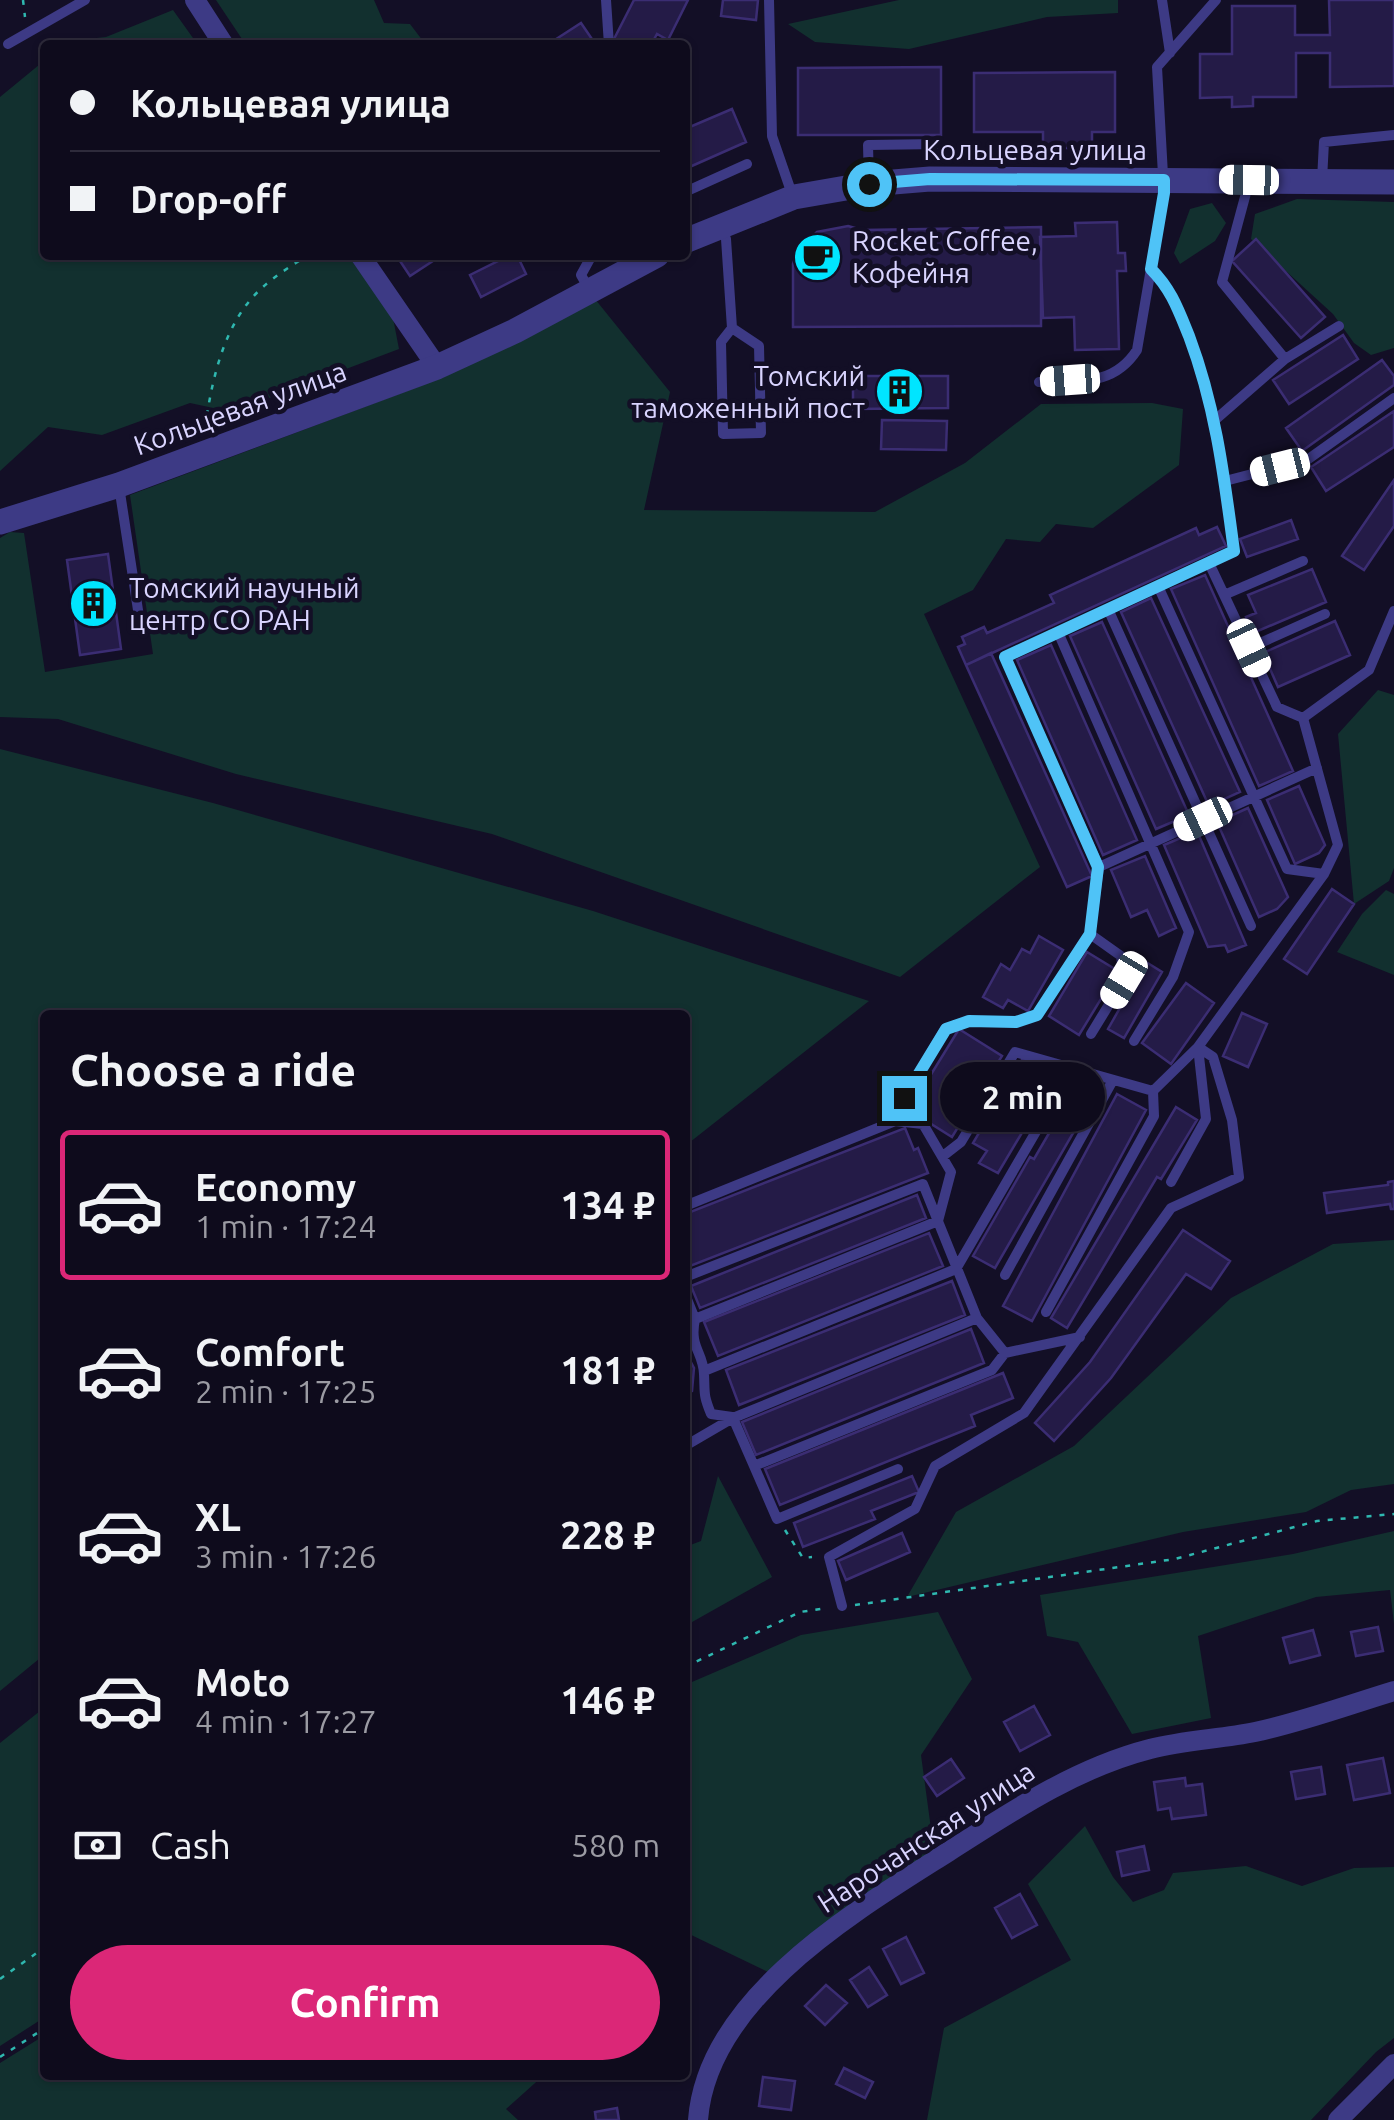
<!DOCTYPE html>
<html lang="en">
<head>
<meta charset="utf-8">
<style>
	:root { --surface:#0e0b1c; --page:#1c1929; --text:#f1f3f6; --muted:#9b9ba3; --line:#2e2b3b; --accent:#db2777 }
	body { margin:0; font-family:Ubuntu,sans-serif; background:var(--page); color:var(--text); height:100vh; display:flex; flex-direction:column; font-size:38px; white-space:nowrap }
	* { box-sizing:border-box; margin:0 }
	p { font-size:32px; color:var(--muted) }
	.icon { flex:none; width:55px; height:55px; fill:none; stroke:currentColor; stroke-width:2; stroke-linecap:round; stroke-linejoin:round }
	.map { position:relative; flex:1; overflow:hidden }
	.side { position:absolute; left:40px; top:1010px; width:650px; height:1070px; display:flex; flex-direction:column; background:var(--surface); border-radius:10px; box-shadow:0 2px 8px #0004,0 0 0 2px var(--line) }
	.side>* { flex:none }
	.guide { position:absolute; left:40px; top:40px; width:650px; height:220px; border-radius:10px; box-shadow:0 2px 8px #0004,0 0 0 2px var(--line); display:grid; align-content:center; height:220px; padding:0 30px; background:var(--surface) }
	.end { position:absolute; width:45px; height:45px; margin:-22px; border:12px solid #4fc3f7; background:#111; box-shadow:0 0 0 5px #111 }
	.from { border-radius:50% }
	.bubble { position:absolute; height:70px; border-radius:35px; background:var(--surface); box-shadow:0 2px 8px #0004,0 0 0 2px var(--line); font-size:32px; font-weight:600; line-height:70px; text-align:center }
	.car { position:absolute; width:30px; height:60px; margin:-30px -15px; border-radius:12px; box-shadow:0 0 8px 2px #0007; background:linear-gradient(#fff 24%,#345 0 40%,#fff 0 76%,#345 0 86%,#fff 0) }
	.guide b { display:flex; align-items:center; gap:35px; height:95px; font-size:38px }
	.guide b+b { border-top:2px solid var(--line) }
	.guide i { width:25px; height:25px; background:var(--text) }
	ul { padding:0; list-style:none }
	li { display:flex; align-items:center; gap:30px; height:150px; margin:0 20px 15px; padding:0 10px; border:5px solid transparent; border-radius:10px }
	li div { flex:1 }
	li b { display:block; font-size:38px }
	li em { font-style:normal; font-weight:600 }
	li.on { border-color:var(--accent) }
	li>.icon { width:90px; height:90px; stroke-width:1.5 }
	h2 { padding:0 30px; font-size:45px; line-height:120px }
	.pay { display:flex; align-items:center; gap:25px; height:110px; padding:0 30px; font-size:38px }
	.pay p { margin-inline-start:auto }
	.primary-button { display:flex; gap:20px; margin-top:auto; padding:20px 30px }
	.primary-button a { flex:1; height:115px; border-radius:60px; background:var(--accent); color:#fff; font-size:40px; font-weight:600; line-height:115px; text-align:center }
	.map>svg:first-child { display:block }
	.green { fill:#12302f }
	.building { fill:#241b47; stroke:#3b2d73; stroke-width:2.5 }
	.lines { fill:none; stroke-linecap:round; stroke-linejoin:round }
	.path { stroke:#2fb8b0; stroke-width:2.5; stroke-dasharray:5 8; stroke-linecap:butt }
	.service { stroke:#3d3a85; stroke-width:10 }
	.minor { stroke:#3d3a85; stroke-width:20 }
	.tertiary { stroke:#3d3a85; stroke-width:25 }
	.route { stroke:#4fc3f7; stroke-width:12 }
	.labels { text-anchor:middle; stroke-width:9; stroke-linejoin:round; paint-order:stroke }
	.street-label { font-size:28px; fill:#d9d4ff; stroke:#130f26 }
	.poi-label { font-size:28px; fill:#d9d4ff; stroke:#130f26; text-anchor:start }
</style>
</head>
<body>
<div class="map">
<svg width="1394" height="2120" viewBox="0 0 1394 2120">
	<rect width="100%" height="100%" fill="#130f26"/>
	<!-- green -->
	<path class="green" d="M216,0H374L384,23L410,24L426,45H246Z
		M899,0H1118V13L1047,17L909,49L815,42L788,24Z
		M173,10L198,45H63L68,41L106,37Z
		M45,60V255H348L393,318L399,349L232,412L190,403L102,435L48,427L0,471V97Z
		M1297,199L1394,202V348L1371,355L1354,343L1333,314L1251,239L1255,214Z
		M1212,203L1226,223L1215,241L1180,264L1174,253L1190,209Z
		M595,299L670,392L644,510L875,512L965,463L1041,404L1152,403L1183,409L1179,465L1093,528L1056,524L1040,542L1006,539L973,590L924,614L1040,867L900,977L492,834L236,774L58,719L0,717V538L10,532L24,533L45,672L153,654L130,495L444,377Z
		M1378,690L1394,695V868L1389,881L1354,904L1338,734Z
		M0,749L213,803L593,911L869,1001L685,1146V1015H45V1654L0,1691Z
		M1386,890L1394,894V975L1337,952L1362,914Z
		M1394,1240V1484L1351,1490L1306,1512L1183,1532L907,1597L956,1512L1074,1446L1231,1298L1333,1244Z
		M718,1476L772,1577L685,1626V1547L701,1541Z
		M1394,1531V1624L1390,1590L1316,1597L1198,1636L1211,1718L1132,1734L1078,1642L1047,1636L1040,1595L1293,1554Z
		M938,1612L972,1679L921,1755L934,1851L768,1972L685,1932V1685L801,1635Z
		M45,1707V2017L0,2046V1743Z
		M1085,1826L1113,1877L1133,1902L1164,1890L1173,1873L1246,1866L1302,1886L1354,1868L1394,1867V2038L1376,2052L1311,2120H927L944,2028L1071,1960L1028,1884Z
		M45,2035V2075H544L506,2109L518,2120H0V2063Z"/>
	<!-- building -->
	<path class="building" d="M634,0H688L668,40L657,34L651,45H621L613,41Z
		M723,0H758L756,20L721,16Z
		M1329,0H1394V86L1330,87V53H1296V97H1253V106L1232,107V97L1200,98V54H1232V6H1295V35H1330Z
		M581,23L596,45H547Z
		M941,67V135H798V68Z
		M1115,72V132H1092V148H1043V132H974V73Z
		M732,109L746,142L685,169V146L690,144L685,129Z
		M1117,222L1118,253H1125L1126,271H1117L1119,349L1075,350L1074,317L1043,318L1040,237L1076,236L1075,223Z
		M848,226L862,230L1041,227V326L793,327V264L797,252L817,232Z
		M1256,239L1325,317L1301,338L1232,261Z
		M396,255H442L410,276Z
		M510,255H517L526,274L481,297L470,275Z
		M1343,335L1358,359L1289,404L1273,380Z
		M1382,360L1394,376V385L1302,451L1286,428Z
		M853,376H948V408L853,409Z
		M1394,411V447L1326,491L1311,467Z
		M882,420L947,421L946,450L881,449Z
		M1394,480V526L1364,570L1342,556Z
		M1291,520L1298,539L1247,557L1240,539Z
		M1217,527L1226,546L966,665L958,647L965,644L962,637L984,627L987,633L1054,603L1050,595L1196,528L1199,535Z
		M108,554L121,649L80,655L67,560Z
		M1312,569L1326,602L1253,633L1246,617L1256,613L1248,595Z
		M1205,575L1293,771L1259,786L1171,589Z
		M1151,598L1240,792L1209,806L1121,612Z
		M1335,621L1350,655L1278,687L1263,653Z
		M1102,622L1189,815L1156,829L1070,636Z
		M1051,645L1137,840L1103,855L1017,660Z
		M991,653L1092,876L1067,887L966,665Z
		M1299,786L1325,845L1319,853L1295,864L1267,800Z
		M1248,808L1288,897L1277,909L1259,917L1217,822Z
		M1197,831L1246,945L1228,952L1225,945L1208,947L1164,845Z
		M1145,856L1176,928L1159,936L1147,910L1131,917L1111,870Z
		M1332,889L1354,904L1307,974L1284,959Z
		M1039,936L1063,950L1028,1011L1008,1000L1003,1008L983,997L1001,964L1010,970L1022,949L1030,953Z
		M1087,952L1118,971L1079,1035L1049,1016Z
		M1146,962L1162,972L1124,1038L1108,1029Z
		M1186,983L1214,1003L1171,1064L1142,1043Z
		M1242,1013L1267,1024L1248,1067L1223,1056Z
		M959,1029L1002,1056L952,1137L909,1110Z
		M1023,1058L1055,1077L998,1173L979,1163L987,1151L973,1143Z
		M1080,1080L1098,1090L995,1268L973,1256L1030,1157L1034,1159Z
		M1117,1094L1146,1110L1032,1321L1003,1306Z
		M1176,1107L1197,1120L1161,1179L1157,1177L1067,1328L1051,1318Z
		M905,1128L914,1150L918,1148L928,1173L685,1268V1214Z
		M1394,1181V1209H1391L1390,1204L1327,1213L1324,1193L1388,1185V1182Z
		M917,1195L926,1218L700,1308L691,1286Z
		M1183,1230L1230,1261L1211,1289L1186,1274L1111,1378L1054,1441L1035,1423L1090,1362Z
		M929,1233L943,1266L718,1356L704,1322Z
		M952,1281L965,1315L739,1405L726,1370Z
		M971,1329L984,1363L756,1455L742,1422Z
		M685,1351L694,1368L692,1391L685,1395Z
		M1003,1373L1013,1398L971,1415L975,1426L780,1505L765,1469Z
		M912,1476L919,1492L871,1511L875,1519L803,1547L794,1523Z
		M902,1533L910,1552L846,1580L838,1561Z
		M1378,1627L1383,1651L1356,1656L1351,1632Z
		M1313,1630L1320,1655L1290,1663L1283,1638Z
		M1034,1706L1050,1735L1020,1751L1004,1722Z
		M1383,1758L1390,1793L1354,1800L1347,1765Z
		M951,1759L964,1778L937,1796L924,1777Z
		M1321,1767L1325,1794L1296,1799L1291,1772Z
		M1185,1778L1186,1786L1202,1784L1206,1815L1172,1819L1170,1808L1158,1810L1154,1782Z
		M1144,1846L1149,1870L1122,1876L1117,1852Z
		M1020,1894L1037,1925L1012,1938L995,1908Z
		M906,1937L924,1973L901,1984L883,1949Z
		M869,1967L887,1995L868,2007L850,1980Z
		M826,1985L847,2003L825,2025L805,2006Z
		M844,2068L873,2082L865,2098L836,2084Z
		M763,2077L795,2081L791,2110L759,2106Z
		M617,2108L619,2120H596L595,2112Z"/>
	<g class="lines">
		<!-- path -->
		<path class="path" d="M23,0L25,17
			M205,428C212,379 224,321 263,287C276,275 293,265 308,255
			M785,1530L803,1558L812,1557
			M855,1605L1175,1559L1317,1521L1394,1514
			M685,1667L800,1612L827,1608
			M0,1979L45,1947
			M0,2057L45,2028"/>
		<!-- service -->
		<path class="service" d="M606,0L609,45
			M769,0L772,136L793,197
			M1162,0L1170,53
			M8,44L85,0
			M1322,180L1324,142L1394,135
			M1249,182L1222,282L1285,359
			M869,183L868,145L938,144
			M685,192L747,164
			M721,226L726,239L732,328L721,342L723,434L761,433L759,346L732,328
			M1151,269C1171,290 1178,310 1189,336C1215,407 1224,477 1234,551L1209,563
			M589,289L581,275L592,255
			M1039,382C1079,380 1113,387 1137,350L1164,193L1157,67L1216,0
			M1215,420L1285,359L1339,326
			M1225,481L1307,460L1394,398
			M119,486L140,623
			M1158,586L1287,869L1324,874
			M1224,595L1303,561
			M1108,609L1251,926
			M1058,632L1189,932L1173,977L1134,1041
			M1249,648L1325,614
			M1303,718L1277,707L1209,563L1005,657L1099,867L1317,768
			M1303,718L1369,670L1394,611
			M1090,934L1121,956L1124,980L1091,1034
			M904,1098L945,1029L969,1021L1016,1022L1037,1015L1090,934L1099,867
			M943,1156L961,1142L1015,1052L1153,1091L1198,1047L1324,874L1338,845L1303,718
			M1171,1182L1206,1119L1198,1047
			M685,1206L895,1121L923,1124L951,1172L938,1221L695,1319L685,1294
			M1005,1275L1113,1080
			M685,1277L923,1184L977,1318L1005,1353L1080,1337
			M1046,1312L1154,1116L1153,1091
			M695,1319C689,1348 703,1351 704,1374C705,1394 703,1394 711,1414L732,1417
			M704,1371L956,1269L1073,1068
			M733,1418L754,1466L992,1370L1005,1353
			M685,1446L733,1418L977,1318
			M754,1466L777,1519L898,1469
			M842,1606L829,1557L915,1509L935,1466L1024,1413L1171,1208L1239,1177L1232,1120L1213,1057L1198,1047"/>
		<!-- minor -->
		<path class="minor" d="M195,0L224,45
			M360,255L437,367
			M698,2120C707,1998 855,1911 948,1852C1012,1811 1076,1768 1150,1749C1184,1740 1221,1739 1255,1732C1302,1722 1348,1705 1394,1691
			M1338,2120L1394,2064"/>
		<!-- tertiary -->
		<path class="tertiary" d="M685,241L794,197L869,184L930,179L1394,182
			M0,522L119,485L437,367L515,331L657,255"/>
	</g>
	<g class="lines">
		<!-- route -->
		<path class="route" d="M869,184L930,179L1164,180V193L1151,269C1171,289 1178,309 1189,336C1216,408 1224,476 1234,551L1005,657L1098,867L1090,934L1037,1015L1016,1022L969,1021L946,1029L904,1098"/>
	</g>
	<!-- icons -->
	<defs>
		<symbol id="cafe-disc" viewBox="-11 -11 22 22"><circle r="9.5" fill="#00e5ff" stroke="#130f26"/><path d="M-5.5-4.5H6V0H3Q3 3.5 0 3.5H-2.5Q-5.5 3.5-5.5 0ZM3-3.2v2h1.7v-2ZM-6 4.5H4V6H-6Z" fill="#111"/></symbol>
		<symbol id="building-disc" viewBox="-11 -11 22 22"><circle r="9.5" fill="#00e5ff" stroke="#130f26"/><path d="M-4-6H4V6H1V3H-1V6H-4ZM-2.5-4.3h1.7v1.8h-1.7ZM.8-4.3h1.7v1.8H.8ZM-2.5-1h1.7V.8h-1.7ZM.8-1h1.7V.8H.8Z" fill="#111"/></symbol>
	</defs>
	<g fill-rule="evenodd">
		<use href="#cafe-disc" x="790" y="230" width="55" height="55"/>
		<use href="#building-disc" x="872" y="364" width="55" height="55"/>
		<use href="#building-disc" x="66" y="576" width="55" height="55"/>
	</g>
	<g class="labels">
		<!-- street labels -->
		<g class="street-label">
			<text x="1035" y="160">Кольцевая улица</text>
			<text transform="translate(240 408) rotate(-20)" y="10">Кольцевая улица</text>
			<text transform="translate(926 1837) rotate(-33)" y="10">Нарочанская улица</text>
		</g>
		<!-- poi labels -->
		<g class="poi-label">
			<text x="852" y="251">Rocket Coffee,<tspan x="852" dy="32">Кофейня</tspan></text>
			<text x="865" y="386" text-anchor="end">Томский<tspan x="865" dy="32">таможенный пост</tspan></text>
			<text x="129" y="598">Томский научный<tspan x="129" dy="32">центр СО РАН</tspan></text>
		</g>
	</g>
</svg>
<i class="end from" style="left:869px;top:184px"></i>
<i class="end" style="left:904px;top:1098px"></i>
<div class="bubble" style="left:940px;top:1062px;width:165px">2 min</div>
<i class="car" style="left:1249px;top:180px;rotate:271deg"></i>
<i class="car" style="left:1070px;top:380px;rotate:266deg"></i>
<i class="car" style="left:1280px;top:467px;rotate:256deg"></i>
<i class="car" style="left:1249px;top:648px;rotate:155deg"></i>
<i class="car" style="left:1203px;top:819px;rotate:245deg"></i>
<i class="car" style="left:1124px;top:980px;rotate:211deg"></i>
<div class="guide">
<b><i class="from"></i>Кольцевая улица</b>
<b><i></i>Drop-off</b>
</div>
<section class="side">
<h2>Choose a ride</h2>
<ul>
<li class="on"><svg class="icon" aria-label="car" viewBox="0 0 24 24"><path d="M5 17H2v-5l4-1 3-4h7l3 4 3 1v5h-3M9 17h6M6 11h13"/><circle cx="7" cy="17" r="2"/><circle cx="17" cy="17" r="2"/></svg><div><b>Economy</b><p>1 min · 17:24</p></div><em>134 ₽</em></li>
<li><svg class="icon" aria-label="car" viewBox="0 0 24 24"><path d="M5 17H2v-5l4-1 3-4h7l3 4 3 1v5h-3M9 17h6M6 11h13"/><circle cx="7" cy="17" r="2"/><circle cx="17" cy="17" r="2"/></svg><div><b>Comfort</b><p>2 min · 17:25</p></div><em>181 ₽</em></li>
<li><svg class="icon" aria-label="car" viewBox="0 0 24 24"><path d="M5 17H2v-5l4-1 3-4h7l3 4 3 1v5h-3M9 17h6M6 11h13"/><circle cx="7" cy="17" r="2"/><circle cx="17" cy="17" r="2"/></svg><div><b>XL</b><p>3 min · 17:26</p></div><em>228 ₽</em></li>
<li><svg class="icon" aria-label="car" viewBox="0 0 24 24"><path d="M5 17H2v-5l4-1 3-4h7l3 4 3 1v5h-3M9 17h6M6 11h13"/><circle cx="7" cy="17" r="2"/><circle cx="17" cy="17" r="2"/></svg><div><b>Moto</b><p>4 min · 17:27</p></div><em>146 ₽</em></li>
</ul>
<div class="pay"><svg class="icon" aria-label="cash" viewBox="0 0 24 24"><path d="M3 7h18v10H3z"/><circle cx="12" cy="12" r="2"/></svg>Cash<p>580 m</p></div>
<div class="primary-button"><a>Confirm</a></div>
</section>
</div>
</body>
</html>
